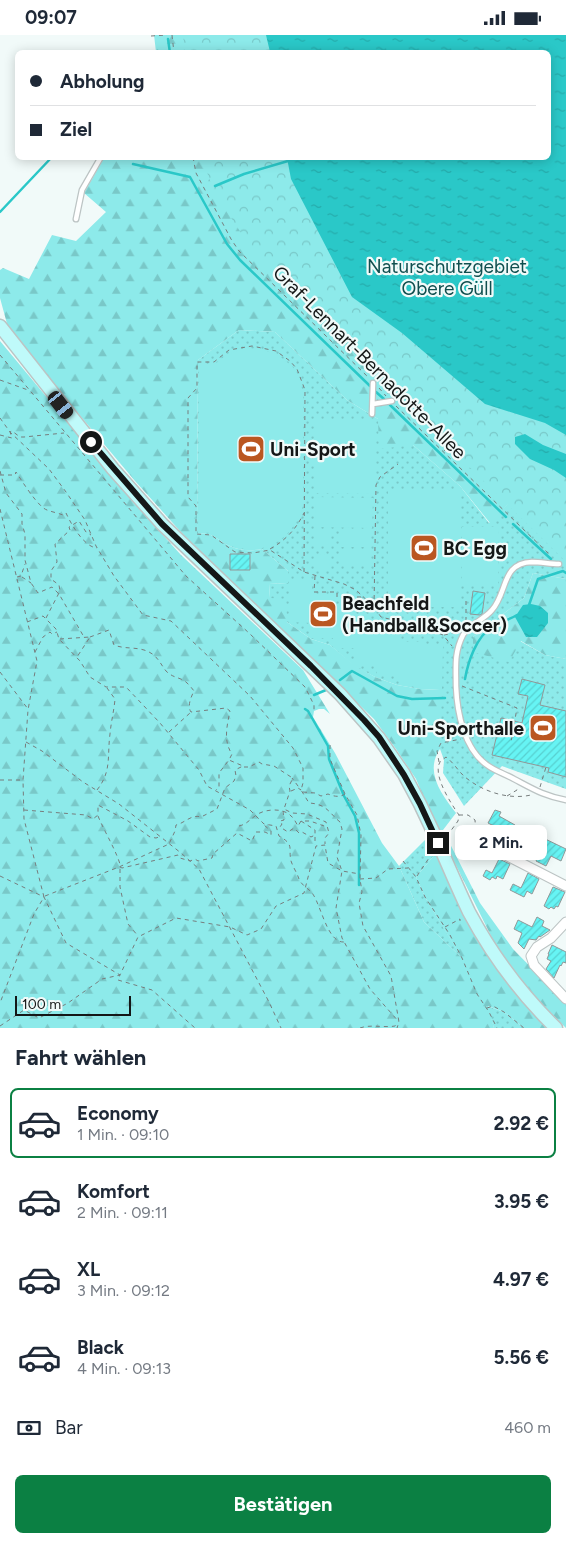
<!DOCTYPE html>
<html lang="de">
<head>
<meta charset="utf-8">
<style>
	:root { --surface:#fff; --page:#f6f6f7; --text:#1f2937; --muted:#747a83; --line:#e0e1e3; --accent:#0b8043 }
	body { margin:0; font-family:Figtree,sans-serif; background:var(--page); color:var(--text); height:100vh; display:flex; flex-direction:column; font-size:19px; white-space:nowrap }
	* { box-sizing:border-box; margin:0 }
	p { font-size:16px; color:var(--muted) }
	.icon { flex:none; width:28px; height:28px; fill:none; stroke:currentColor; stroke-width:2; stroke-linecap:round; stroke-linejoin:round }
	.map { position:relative; height:993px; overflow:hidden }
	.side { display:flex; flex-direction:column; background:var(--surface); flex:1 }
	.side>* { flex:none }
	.hud { position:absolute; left:15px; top:15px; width:536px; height:110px; border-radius:8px; box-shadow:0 2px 12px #0003; display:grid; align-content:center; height:110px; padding:0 15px; background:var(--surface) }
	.scale { position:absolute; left:15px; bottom:12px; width:116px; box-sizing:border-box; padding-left:5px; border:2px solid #141717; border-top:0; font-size:14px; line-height:18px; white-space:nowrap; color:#141717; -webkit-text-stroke:4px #f1faf9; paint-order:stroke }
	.end { position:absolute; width:22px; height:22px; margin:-11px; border:6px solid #141717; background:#fff; box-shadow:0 0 0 2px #fff }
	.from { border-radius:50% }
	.bubble { position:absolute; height:35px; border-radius:8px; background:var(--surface); box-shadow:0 2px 12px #0003; font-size:16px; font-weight:700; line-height:35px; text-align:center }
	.car { position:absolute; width:15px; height:30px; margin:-15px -8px; border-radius:6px; box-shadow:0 0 4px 1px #0007; background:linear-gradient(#222 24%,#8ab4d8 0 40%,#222 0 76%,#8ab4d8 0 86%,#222 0) }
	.hud b { display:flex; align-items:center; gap:18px; height:48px; font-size:19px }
	.hud b+b { border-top:1px solid var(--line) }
	.hud i { width:12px; height:12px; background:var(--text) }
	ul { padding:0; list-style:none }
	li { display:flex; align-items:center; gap:15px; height:70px; margin:0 10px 8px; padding:0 5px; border:2px solid transparent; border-radius:8px }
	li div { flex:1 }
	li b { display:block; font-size:19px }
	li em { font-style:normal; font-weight:700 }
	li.active { border-color:var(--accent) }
	li>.icon { width:45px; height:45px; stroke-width:1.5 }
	h2 { padding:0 15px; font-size:22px; line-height:60px }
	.pay { display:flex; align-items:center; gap:12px; height:55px; padding:0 15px; font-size:19px }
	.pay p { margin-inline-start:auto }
	.primary-button { display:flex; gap:10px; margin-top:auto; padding:10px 15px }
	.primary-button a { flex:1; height:58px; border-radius:8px; background:var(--accent); color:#fff; font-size:20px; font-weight:700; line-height:58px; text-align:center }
	.status { display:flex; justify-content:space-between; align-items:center; height:35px; padding:0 25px; background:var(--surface); direction:ltr }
	.status svg { height:14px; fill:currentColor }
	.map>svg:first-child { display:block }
	.grass { fill:url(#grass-dots) }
	.forest { fill:url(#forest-firs) }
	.park { fill:url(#park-crowns) }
	.pitch { fill:#8deaea }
	.water { fill:url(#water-ripples) }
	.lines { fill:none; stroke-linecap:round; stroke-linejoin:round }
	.stream { stroke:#2ac8c8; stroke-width:2.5 }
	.building { fill:url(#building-hatch); stroke:#909898 }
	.service-casing { stroke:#bcc4c4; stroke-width:7 }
	.minor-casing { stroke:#bcc4c4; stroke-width:11 }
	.secondary-casing { stroke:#bcc4c4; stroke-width:15 }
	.path { stroke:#777d7d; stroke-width:1; stroke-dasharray:4 4; stroke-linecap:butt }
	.service { stroke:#fff; stroke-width:4.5 }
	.minor { stroke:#fff; stroke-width:9 }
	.secondary { stroke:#bffafa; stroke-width:12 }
	.path-bridge { stroke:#777d7d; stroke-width:1; stroke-dasharray:4 4; stroke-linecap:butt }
	.route { stroke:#141717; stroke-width:6 }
	.labels { text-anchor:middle; stroke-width:4.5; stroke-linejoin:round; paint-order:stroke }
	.park-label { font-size:19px; fill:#0f4f4f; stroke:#f1faf9 }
	.street-label { font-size:19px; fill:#141717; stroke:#f1faf9 }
	.poi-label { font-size:19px; font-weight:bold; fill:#141717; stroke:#f1faf9; text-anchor:start }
</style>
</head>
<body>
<div class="status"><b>09:07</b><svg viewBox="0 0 49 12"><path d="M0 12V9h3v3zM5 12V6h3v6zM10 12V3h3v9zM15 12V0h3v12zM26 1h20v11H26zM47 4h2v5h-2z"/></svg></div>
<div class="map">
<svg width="566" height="993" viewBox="0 0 566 993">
	<defs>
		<pattern id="grass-dots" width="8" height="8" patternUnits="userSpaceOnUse" patternTransform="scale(1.25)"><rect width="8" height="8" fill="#8deaea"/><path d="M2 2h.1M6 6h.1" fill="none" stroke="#79c8c8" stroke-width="1.8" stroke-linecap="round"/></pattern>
		<pattern id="forest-firs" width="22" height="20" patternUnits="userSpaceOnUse" patternTransform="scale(1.25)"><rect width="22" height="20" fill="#8deaea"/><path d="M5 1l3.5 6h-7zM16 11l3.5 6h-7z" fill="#79c8c8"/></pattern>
		<pattern id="park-crowns" width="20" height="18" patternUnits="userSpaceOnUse" patternTransform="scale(1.25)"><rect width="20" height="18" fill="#8deaea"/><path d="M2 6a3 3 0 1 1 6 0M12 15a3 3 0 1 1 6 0" fill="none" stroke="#79c8c8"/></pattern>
		<pattern id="water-ripples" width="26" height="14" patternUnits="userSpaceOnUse" patternTransform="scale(1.25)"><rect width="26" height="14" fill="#2ac8c8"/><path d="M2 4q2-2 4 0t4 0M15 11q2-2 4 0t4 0" fill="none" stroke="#25abab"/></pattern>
		<pattern id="building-hatch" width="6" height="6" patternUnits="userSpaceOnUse" patternTransform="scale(1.25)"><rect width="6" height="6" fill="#66f4f4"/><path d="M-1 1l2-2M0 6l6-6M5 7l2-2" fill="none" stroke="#58d0d0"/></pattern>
	</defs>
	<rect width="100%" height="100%" fill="#f1faf9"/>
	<!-- grass -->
	<path class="grass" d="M239,295L275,297L347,365L378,384L413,410L460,451L489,488L521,456L566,498V544L533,538L524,563L473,602L520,606L545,620L566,624V754L502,731L464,771L443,738L444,725L440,714V655L420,654L397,650L375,642L354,631L330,610L311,604L287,587L270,563L269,549L287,548L288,536L262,514C251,516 240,516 230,511C214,504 218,499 197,498L198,325Z
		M426,804L436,818L416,842L425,862L462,923L424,887L399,831Z
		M487,971L504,977L524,993H494Z"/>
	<!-- forest -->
	<path class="forest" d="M154,0H217L222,17H156Z
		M104,123H255L521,456L490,488L460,451L413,410L379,414L378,384L347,365L275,297L239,295L198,325L197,498C218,499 214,504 230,511C240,516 251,516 262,514L288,536V548L269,549L270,563L286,564L287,587L311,604L330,610L354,630L375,642L397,650L420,654L440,655V714C424,737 442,760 456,778L443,795L480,868L513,914L566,968V993L526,953L494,907L434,786L416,744L396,714L374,684L189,506L135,446L9,296L0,263V235L3,233L29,244L52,200L76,206L106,177L84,158Z
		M0,306L143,478L181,520L303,635L330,679L324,674H319L314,676L313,682L335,718L382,808L399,831L424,887L461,922L425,862L416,842L436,818C451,851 465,888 486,918C505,944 526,970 548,993H524L504,977L488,971L494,993H0Z
		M533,538L566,544V624L545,620L521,606L509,627L473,617V602L524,563Z"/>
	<!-- park -->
	<path class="park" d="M183,0H566V527L259,225L214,157L202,123L549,122V18H185Z"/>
	<!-- pitch -->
	<path class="pitch" d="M245,313L261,314L278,320L292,331L297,338L303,357V471C293,503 267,522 232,511C225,509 220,502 213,499C210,497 202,498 198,498L200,329H215L226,320Z
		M315,385H374V459L314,458Z
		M388,454H459V572H388Z
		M316,462L373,463L372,493L315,492Z
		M462,492H499L498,551H462Z
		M329,494V511H316V495Z
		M340,495H371V512H340Z
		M340,514H371V531H340Z
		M315,519L330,520L329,534H315Z
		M290,544H312V559L334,560V570H356V588H377V599H399V607H421V611H443L442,654H421L420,649H399L398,641H377V631H355V613H333V603H311V588L290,587Z"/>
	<!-- water -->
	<path class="water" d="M266,0H566V400L545,388L485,369L402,298L352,262L291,144L287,123L549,122V18L270,17Z
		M525,399L543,410L566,419V443L554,435L530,424L515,409V402Z
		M531,569L540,571L548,578V588L537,602H526L515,582L523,570Z"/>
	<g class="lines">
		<!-- stream -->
		<path class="stream" d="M168,4L170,18
			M133,129L190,142L227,209L240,225L370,351
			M215,151L244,139L288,126
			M0,177L52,122
			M376,357L384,364
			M390,370L506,482
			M513,489L551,524
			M529,570L538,544L563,536L566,538
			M465,644C468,627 476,602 492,592C499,587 509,585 517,580
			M340,645L352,636L397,661L412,664L445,663
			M314,660L326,655
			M305,674L308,676L328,711L329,724L344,761L355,781L359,798V850"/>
	</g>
	<!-- building -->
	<path class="building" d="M230,519H250V535H230Z
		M473,556L485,558L482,579L480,580L470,579Z
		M522,644L545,650L540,670L566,676V742L548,737L549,733L492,720L501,683L522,688L528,661L518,659Z
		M495,775L501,777L499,781L515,790L509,803L511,804L507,811L497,806L502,795L488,788Z
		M537,800L566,814L561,826L551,821L546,831L536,826L542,813L533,808Z
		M499,824L510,829L503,844L497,841L496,844L492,842L490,845L483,841L486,835L492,838Z
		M528,838L539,844L532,859L527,856L524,862L510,855L513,849L521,853Z
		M553,852L565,857L558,872L556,871L554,874L551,872L549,874L544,871Z
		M537,882L544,886L542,891L550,895L540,902L539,901L536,905L529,904L524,914L518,908L522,898L514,894L518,885L532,892Z
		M552,910L566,917V928L563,927L561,931L560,930L554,943L546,934L551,926L547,924L549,919H548Z"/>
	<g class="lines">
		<defs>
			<path id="service" d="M76,184L82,155L101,122
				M373,369L392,366
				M372,379L373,348
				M559,529C550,529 541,527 532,527C501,528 508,557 492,575C484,585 469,589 463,600C454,618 456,631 456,651C457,677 464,714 487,730C495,736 505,739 514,744C533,754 544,761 566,765"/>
			<path id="minor" d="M486,810L566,851
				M566,887L551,903L537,912L531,921L534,930L566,964"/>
			<path id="secondary" d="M0,291L113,434L162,489L340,659L379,703L404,739L420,769L438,807
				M441,814C450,835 459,856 469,877C492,920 521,959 556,993"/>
		</defs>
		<!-- service casing -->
		<use href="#service" class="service-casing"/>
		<!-- minor casing -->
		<use href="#minor" class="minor-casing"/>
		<!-- secondary casing -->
		<use href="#secondary" class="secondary-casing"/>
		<!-- path -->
		<path class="path" d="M172,0L174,18
			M151,1L167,0
			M193,122L196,138L231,204L239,216L369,343
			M0,320L186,541L249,598L305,652L314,670V676
			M0,345L28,355
			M379,353L386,361
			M396,371L551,521
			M0,383L10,397L49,434L66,457L85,485L96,511L114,541L143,580L171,586L250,661L293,713L303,733V748L301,755L309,768C327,769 329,778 340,787L342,794L337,822L342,836L336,873L342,903L370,954L399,987
			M0,400L12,403L10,397L12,396L20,402H24L64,398
			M444,416L453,406
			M0,436L6,458L22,479V489L25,499V525L31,548L38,558L52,552L59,559L84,602
			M0,440H15L16,437C22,446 38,472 47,475C52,477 58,478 63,480L66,478C71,489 84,512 97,513
			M0,474L37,626L28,675L23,745L24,784L44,862L34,879L0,968
			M270,514C286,505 296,494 304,478
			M304,537L305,355L297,334L290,326L276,316L252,311L229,315L214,327H197V353L188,363V462L196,471V499L211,500L235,517L253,518L270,515L304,537L344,549L356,555L374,572L381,582L425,593L443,600L452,611
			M315,541L314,557H337V562H363
			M17,542L21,541L25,529
			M22,542L31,548
			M374,572L376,450L380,442L398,429
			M46,583L60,556L59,550L51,544V536L57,527L55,509L70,495L69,492L79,486L86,497L91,500
			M466,586V562
			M27,587L43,581L56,594L59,604L80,626L90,642L106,652H126L160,688L199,735L207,751L250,775L264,789L276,791L279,801C295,810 288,813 291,826C293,832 297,838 299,844C302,851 308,853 312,858C321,869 327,908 344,907
			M380,599L381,583
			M444,600L457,597
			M90,602L109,595L114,610C124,614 134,612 144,615C157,619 159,627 166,636C172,642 177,642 183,645C187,647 191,652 194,656C191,662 187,671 191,677L226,673L230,676C227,691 223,706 232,719L229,725L219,738V752L216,755
			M60,604L90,602L77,622
			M35,617L43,602L50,597L52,599L57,597
			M0,637L28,674
			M462,651L517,673L511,707
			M169,697L190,678
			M26,707L42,716L83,747L119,769L181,818L199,834L269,967L281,993
			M330,710V724L345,759L357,780L361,800L360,844L362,857L359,868L363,891L391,941L399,987L397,993
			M439,727L437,716L441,708L461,704
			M244,732H249L259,727L262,729L274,731L291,742L292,745L289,751L290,756L284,774L292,778L307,779L326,787L329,798L325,803V809
			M0,745H22
			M540,752L546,732
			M97,755C112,736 107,721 110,699C111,687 114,676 115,664L107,653
			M291,756L298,753L301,755L292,743
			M303,757L315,758L321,761L328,759C333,761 339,763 345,759
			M507,761L517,755V753
			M24,775L86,780L93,784L98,780V770L128,786L150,802L156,803L159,802
			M283,776L284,785L280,786L282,789L280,792L288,797L294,793L299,798L302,797L311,802L315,800V810
			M459,780H468L475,785L476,798L480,803
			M98,781C105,798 114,811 120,829
			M301,786L315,795V800
			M239,791C247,789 248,786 255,781C263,774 283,772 291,781C294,783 296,788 298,791L301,786H310L327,792
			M447,801L458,786L459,780C452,770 432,740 440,727C441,725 444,724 446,722C454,728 458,736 465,742C483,757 509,765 531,760
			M403,826L416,842L425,862L450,900L462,923L477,959L489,977L497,993
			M120,832L122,833L178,820L180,823L190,826L195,824L198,826L212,823L213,819L237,798L252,806L256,797H265L271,800V796L264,790
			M120,834V852L128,889L138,901
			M0,841L44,862L66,908L120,940L118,945L152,955L195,993
			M417,841L431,820
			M360,844L376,843L388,834L408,833
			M45,861L119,832L169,809L175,796L176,790C185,788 191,779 201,782L217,774L225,753L234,746L236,741L235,735L243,731L229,725
			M445,892L460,884V886
			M487,973L493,971L504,977L524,993
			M0,991L24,975L39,983L68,968L102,944L120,940L138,902L176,883L230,892L247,900L261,894L276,871L304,858L316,811L325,810L328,828L342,836L360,839
			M360,993C371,989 384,993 395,991L398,988"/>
		<!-- service -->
		<use href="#service" class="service"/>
		<!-- minor -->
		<use href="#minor" class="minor"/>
		<!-- secondary -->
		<use href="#secondary" class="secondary"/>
		<!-- path-bridge -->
		<path class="path-bridge" d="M431,820L447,801"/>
	</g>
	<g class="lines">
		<!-- route -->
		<path class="route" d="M91,407L162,489L311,631L364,685L379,702L404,740L420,769L438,808"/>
	</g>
	<!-- icons -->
	<defs>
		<symbol id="stadium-square" viewBox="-11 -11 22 22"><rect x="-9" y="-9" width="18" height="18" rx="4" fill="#ba5721" stroke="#f1faf9"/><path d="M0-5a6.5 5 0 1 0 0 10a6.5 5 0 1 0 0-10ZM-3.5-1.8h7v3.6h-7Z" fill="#fff"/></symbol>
	</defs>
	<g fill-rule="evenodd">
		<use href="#stadium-square" x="235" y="398" width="32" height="32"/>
		<use href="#stadium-square" x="408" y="497" width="32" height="32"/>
		<use href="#stadium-square" x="307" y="563" width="32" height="32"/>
		<use href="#stadium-square" x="527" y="677" width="32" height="32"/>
	</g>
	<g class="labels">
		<!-- park labels -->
		<g class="park-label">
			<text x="447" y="238">Naturschutzgebiet<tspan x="447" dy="22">Obere Güll</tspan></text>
		</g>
		<!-- street labels -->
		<g class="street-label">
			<text transform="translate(370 327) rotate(45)" y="7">Graf-Lennart-Bernadotte-Allee</text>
		</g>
		<!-- poi labels -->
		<g class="poi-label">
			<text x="270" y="421">Uni-Sport</text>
			<text x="443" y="520">BC Egg</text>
			<text x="342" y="575">Beachfeld<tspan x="342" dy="22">(Handball&amp;Soccer)</tspan></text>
			<text x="524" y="700" text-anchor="end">Uni-Sporthalle</text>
		</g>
	</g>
</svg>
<div class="scale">100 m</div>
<i class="end from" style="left:91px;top:407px"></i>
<i class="end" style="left:438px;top:808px"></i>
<div class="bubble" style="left:455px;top:790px;width:92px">2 Min.</div>
<i class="car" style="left:61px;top:370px;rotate:142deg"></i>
<div class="hud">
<b><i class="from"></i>Abholung</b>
<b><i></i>Ziel</b>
</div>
</div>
<section class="side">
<h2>Fahrt wählen</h2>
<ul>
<li class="active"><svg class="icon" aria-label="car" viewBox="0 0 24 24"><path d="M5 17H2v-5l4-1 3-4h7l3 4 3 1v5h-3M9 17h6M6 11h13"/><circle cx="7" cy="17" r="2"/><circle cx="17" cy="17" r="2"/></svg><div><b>Economy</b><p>1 Min. · 09:10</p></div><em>2.92 €</em></li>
<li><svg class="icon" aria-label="car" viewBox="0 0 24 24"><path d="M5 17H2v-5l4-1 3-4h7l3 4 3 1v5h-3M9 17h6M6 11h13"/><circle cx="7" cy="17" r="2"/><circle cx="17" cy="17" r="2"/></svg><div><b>Komfort</b><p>2 Min. · 09:11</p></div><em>3.95 €</em></li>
<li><svg class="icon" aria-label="car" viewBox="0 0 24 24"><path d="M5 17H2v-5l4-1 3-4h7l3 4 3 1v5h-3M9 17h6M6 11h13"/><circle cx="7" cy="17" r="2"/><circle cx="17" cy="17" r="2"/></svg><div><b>XL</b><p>3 Min. · 09:12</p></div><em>4.97 €</em></li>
<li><svg class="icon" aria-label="car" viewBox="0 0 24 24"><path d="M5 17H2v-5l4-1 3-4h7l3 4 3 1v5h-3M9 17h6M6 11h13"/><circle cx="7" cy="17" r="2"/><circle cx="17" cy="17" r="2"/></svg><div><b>Black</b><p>4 Min. · 09:13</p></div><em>5.56 €</em></li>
</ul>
<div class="pay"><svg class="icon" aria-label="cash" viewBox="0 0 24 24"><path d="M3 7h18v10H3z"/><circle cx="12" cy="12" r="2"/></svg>Bar<p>460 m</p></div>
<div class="primary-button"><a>Bestätigen</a></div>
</section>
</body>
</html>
